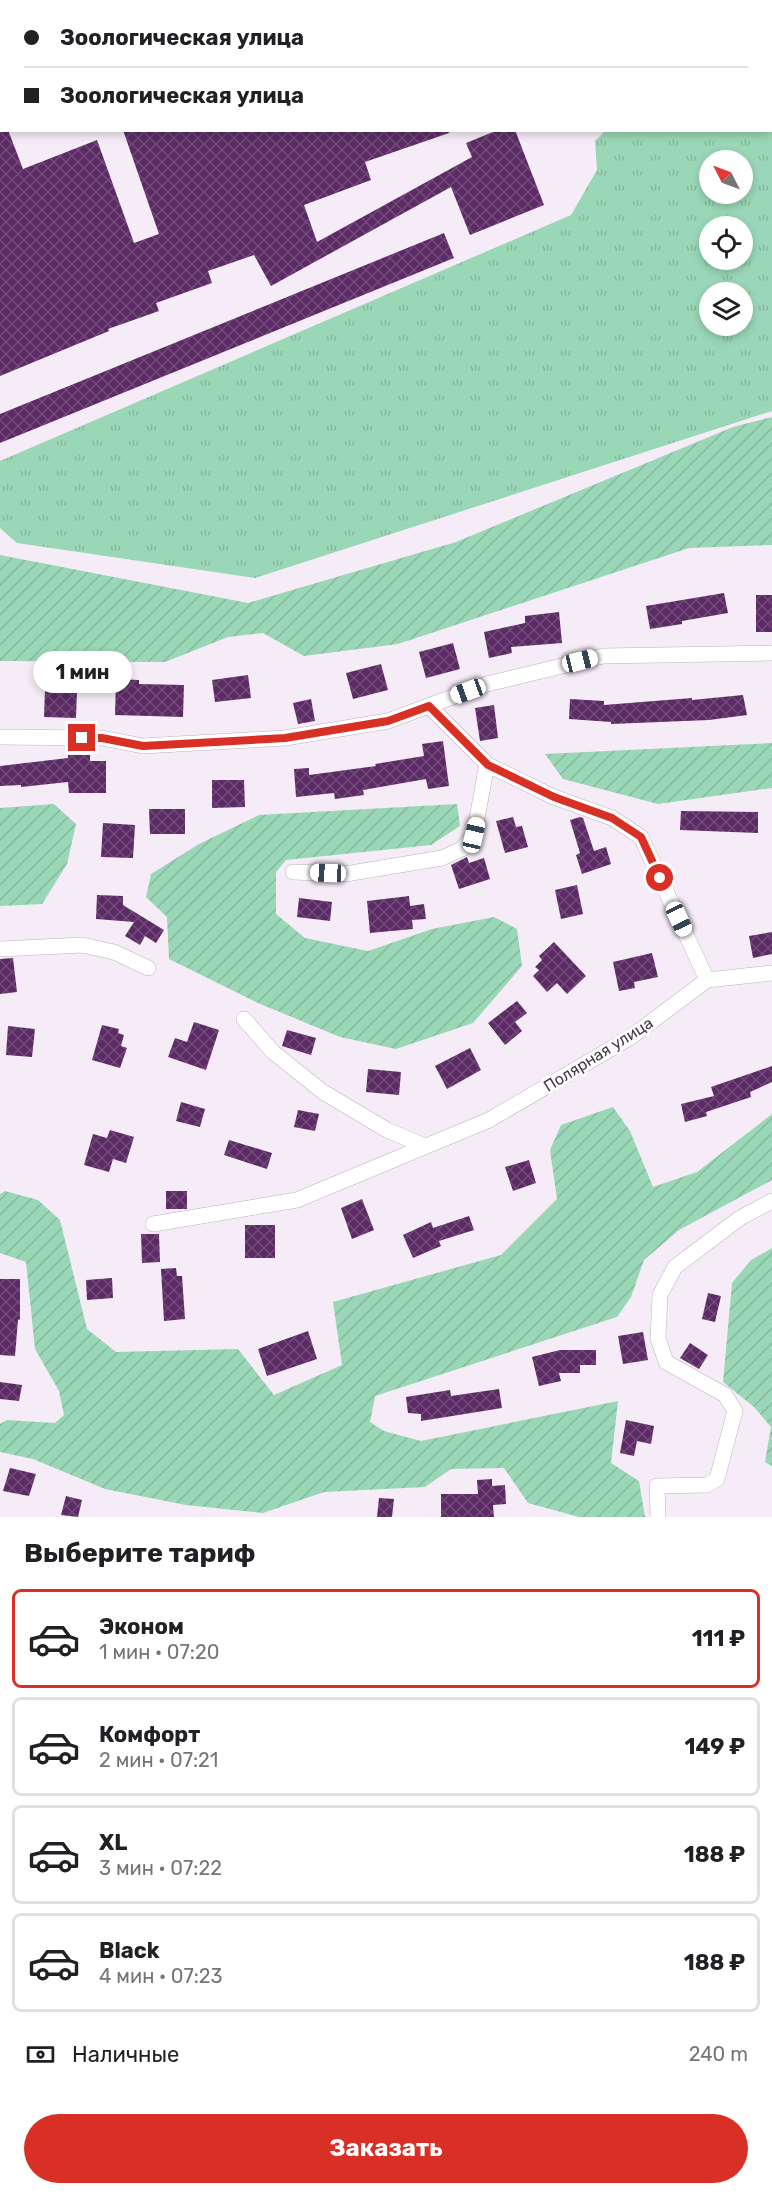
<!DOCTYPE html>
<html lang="ru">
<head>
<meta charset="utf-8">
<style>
	:root { --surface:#fff; --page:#f2f2f2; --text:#202124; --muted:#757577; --line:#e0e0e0; --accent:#d93025 }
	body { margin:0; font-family:Rubik,sans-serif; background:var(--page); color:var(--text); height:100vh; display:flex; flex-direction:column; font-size:22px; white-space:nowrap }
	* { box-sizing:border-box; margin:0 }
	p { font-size:20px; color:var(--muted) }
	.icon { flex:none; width:33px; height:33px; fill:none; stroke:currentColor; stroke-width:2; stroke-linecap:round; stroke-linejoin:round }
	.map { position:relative; height:1517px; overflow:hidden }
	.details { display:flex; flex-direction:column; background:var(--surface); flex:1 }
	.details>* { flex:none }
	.top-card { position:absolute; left:0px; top:0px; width:772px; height:132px; box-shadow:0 3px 9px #0003; display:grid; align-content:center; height:132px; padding:0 24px; background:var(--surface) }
	.needle { width:39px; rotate:312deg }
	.buttons { position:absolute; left:699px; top:150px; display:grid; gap:12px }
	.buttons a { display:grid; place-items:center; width:54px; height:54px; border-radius:50%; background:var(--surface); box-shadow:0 3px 9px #0003; font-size:30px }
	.end { position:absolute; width:27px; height:27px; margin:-14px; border:8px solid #d93025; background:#fff; box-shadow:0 0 0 3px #fff }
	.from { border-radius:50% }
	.bubble { position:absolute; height:42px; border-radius:21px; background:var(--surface); box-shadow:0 3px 9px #0003; font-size:20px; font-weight:700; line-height:42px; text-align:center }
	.car { position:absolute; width:18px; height:36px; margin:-18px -9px; border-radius:8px; box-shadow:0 0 4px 2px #0007; background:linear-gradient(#fff 24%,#345 0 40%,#fff 0 76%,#345 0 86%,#fff 0) }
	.top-card b { display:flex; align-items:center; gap:21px; height:57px; font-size:22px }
	.top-card b+b { border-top:2px solid var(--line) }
	.top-card i { width:15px; height:15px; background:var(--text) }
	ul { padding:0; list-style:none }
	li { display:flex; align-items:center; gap:18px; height:99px; margin:0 12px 9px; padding:0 12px; border:3px solid var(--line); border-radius:9px }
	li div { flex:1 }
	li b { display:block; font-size:22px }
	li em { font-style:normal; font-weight:700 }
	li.active { border-color:var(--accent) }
	li>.icon { width:54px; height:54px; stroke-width:1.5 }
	h2 { padding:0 24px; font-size:27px; line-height:72px }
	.pay { display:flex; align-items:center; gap:15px; height:66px; padding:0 24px; font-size:22px }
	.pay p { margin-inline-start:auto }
	.button { display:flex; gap:12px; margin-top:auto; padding:12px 24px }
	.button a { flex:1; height:69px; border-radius:36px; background:var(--accent); color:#fff; font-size:24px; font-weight:700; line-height:69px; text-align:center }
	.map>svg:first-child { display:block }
	.grass { fill:url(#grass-tufts); fill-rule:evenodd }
	.garden { fill:url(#garden-furrows) }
	.building { fill:url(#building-cross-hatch) }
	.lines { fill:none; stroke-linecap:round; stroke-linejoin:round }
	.street-casing { stroke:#bbb3bd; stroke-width:16 }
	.street { stroke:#fff; stroke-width:15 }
	.route { stroke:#d93025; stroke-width:8 }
	.labels { text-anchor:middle; stroke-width:6; stroke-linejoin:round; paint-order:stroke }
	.street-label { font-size:16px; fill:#3e3b3f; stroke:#fefcff }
</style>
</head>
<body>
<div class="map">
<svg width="772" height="1517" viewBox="0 0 772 1517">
	<defs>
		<pattern id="grass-tufts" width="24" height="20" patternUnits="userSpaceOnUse" patternTransform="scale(1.5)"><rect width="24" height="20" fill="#9ad7b6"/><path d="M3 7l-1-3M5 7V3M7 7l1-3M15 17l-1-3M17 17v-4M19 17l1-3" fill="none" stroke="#86b99e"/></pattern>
		<pattern id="garden-furrows" width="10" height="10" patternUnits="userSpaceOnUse" patternTransform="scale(1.5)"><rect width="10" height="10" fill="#9ad7b6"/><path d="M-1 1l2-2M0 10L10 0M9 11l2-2" fill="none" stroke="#86b99e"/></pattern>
		<pattern id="building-cross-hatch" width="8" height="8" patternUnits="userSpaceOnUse" patternTransform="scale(1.5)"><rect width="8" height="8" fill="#5c2b65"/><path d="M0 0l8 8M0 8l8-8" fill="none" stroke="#714a78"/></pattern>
	</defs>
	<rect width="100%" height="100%" fill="#f6ecf7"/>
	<!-- grass -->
	<path class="grass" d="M582,0H772V411L255,578L17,543L0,528V461L571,215L597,170L595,141L605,131L771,130V2ZM710,160H742V194H710ZM710,226H742V260H710ZM710,292H742V326H710Z"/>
	<!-- garden -->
	<path class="garden" d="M772,417V545L689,548L398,644L304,656L263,633L228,637L165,662L0,661V555L248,603L456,542L733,427Z
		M772,743V788L658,804L563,779L545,754Z
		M54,804L76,824L67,864L42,904L0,906V808Z
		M457,804L460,826L431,845L286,860L276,872V914L305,938L368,951L432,929L494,917L517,929L522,966L473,1023L396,1049L340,1037L258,1003L169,959L167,917L146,897L151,874L199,844L259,815Z
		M613,1107L630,1131L653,1187L697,1172L772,1114V1180L679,1230L644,1260L631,1297L617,1317L375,1396L370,1422L384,1431L421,1441L618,1401L611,1463L639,1481L645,1517H579L528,1503L504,1468L451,1469L425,1487L324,1492L263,1513L186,1505L105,1489L33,1459L0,1452V1424L7,1420L55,1423L64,1415L59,1391L35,1349L26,1262L0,1253V1194L5,1191L38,1200L60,1220L87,1329L116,1352L238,1349L274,1395L342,1365L333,1302L501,1255L557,1199L550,1150L561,1125Z
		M772,1248V1466L765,1462L771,1427L754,1407L723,1382L732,1283L751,1260Z"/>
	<!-- building -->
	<path class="building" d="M0,112L2,130H8L23,169L97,140L134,243L159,234L123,130H448L449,133L365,162L371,180L304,205L317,242L472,157L466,143L498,130H515L544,205L470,235L451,187L271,286L254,255L208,271L212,283L156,303L159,311L108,329L109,331L0,376Z
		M444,233L454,258L0,443V414Z
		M724,593L728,613L682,621V624L650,629L646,606Z
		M756,595H772V632H756Z
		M559,612L562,643L511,647L512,653L489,658L484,632L525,623V616Z
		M453,643L460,669L426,678L419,652Z
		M381,664L388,690L353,699L346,673Z
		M248,675L251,698L215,702L212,680Z
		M116,679L139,680V684L184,685L183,717L115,715Z
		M45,689L77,690L76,718L44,717Z
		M743,695L747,715L709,720L611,724V722L569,719L570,699L604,701V705L692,698V700Z
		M311,699L315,721L298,724L293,703Z
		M494,705L498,738L480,741L475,708Z
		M443,741L449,786L428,789L426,779L363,790L364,795L335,799L334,793L296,797L294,769L309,768V775L376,766L375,764L424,756L422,744Z
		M68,755H90V761H106V793H69L68,782L21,787V785L0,786V766L68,758Z
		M212,780H244L245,807L212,808Z
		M149,809H185V834H150Z
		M681,811L758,812V833L680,830Z
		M513,817L516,827L522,826L528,847L505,853L496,821Z
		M580,817L583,818L594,851L606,847L611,864L582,874L576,855L580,853L570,820Z
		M103,823L135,825L133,858L101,857Z
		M467,857L469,863L484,858L490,879L459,889L451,865Z
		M577,885L583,914L561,919L555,890Z
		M97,895L123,896V905L164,930L156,943L145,936L140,945L125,936L134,922L96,919Z
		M409,896L410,906L424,904L426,919L412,920L413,929L370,933L367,901Z
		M299,898L332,902L330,921L297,917Z
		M772,932V954L753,958L749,936Z
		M554,942L586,976L567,994L557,983L547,992L533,976L539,970L535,967L542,960L539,956Z
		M652,953L658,977L634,982L635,988L619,991L613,962Z
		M13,958L17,992L0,994V959Z
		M517,1001L527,1013L515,1022L522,1031L505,1045L488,1023Z
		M194,1022L219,1030L206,1070L168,1057L175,1038L187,1042Z
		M102,1025L119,1029L118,1033L124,1035L121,1046L127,1048L120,1068L92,1060Z
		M8,1026L35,1029L32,1057L6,1055Z
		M287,1030L316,1038L311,1055L282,1046Z
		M470,1048L481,1070L447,1089L435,1066Z
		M772,1066V1082L750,1092L751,1097L706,1112L707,1116L685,1122L681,1104L714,1096L711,1087Z
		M368,1069L401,1072L399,1095L366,1092Z
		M181,1102L205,1109L200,1127L176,1121Z
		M298,1110L319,1114L315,1131L294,1127Z
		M110,1130L134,1137L126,1163L113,1159L109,1172L84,1165L93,1134L107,1138Z
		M229,1140L272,1153L267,1169L224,1155Z
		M529,1160L536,1183L513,1191L505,1167Z
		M166,1191H187V1209H166Z
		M362,1199L374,1230L352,1239L341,1208Z
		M469,1216L474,1230L439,1241L441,1246L413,1258L403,1235L431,1222L433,1228Z
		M245,1225H275V1258H245Z
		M141,1234H159L160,1262L142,1263Z
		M176,1268L177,1276H182L185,1319L164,1321L161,1269Z
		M112,1278L113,1298L87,1300L86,1280Z
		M0,1279H20V1319L18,1320L15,1356L0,1355Z
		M708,1293L721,1296L715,1322L702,1319Z
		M308,1331L317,1359L267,1376L258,1349Z
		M643,1332L648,1360L623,1364L618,1336Z
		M690,1343L708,1355L699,1369L680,1358Z
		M560,1350H596V1365H580V1373H559L561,1381L539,1386L532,1357Z
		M0,1382L22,1385L19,1401L0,1399Z
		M499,1389L502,1408L421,1421V1414L408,1413L406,1397L450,1390L451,1396Z
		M626,1420L654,1426L651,1444L637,1441L634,1456L620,1453Z
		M10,1468L36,1474L29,1496L3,1491Z
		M492,1479V1486L505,1485L506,1504L493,1505L494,1517H441V1494H478L477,1480Z
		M66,1496L82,1500L78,1517L61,1515Z
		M379,1498L394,1499L392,1517H377Z"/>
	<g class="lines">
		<defs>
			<path id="street" d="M429,706L488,765L554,797L612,818L641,837L707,980
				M0,737L102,738L143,746L285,738L388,721L487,684L603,656L772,653
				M293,872L345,874L442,858L462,849L474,835L487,764
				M0,949L82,945L114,952L148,968
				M244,1019L273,1052L323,1092L387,1130L425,1146
				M153,1224L297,1200L489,1120L631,1037L707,980L772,973
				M658,1517L657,1486L707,1485L717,1479L735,1411L725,1395L666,1362L658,1338L660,1295L675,1267L740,1218L772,1201"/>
		</defs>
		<!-- street casing -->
		<use href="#street" class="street-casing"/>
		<!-- street -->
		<use href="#street" class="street"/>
	</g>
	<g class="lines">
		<!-- route -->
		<path class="route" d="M82,738H102L143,746L285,738L388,721L429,706L488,765L554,797L612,818L641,837L660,878"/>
	</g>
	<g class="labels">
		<!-- street labels -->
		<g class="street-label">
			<text transform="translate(598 1054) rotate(-32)" y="6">Полярная улица</text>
		</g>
	</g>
</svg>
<div class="buttons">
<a><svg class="needle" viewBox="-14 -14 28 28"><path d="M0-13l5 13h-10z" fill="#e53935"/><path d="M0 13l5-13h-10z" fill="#757577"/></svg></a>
<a><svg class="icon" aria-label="locate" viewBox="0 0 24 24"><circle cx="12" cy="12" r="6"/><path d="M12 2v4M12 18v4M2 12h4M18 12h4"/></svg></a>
<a><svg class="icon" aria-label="layers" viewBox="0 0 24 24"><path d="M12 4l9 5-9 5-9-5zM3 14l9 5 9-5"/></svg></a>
</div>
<i class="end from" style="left:660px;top:878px"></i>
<i class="end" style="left:82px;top:738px"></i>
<div class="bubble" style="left:33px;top:651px;width:99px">1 мин</div>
<i class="car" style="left:580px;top:661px;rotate:76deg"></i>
<i class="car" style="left:468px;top:691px;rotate:250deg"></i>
<i class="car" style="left:474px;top:835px;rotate:13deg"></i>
<i class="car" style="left:328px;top:873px;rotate:272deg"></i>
<i class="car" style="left:679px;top:919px;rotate:155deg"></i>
<div class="top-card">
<b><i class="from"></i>Зоологическая улица</b>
<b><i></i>Зоологическая улица</b>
</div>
</div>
<section class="details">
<h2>Выберите тариф</h2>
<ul>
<li class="active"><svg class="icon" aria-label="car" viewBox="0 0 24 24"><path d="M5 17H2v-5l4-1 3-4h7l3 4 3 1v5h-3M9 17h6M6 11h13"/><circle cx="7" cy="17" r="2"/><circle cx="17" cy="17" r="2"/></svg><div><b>Эконом</b><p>1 мин · 07:20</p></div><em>111 ₽</em></li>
<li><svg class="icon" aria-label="car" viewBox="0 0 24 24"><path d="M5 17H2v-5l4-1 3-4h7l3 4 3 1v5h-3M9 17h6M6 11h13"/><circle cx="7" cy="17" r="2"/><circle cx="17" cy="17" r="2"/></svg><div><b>Комфорт</b><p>2 мин · 07:21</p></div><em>149 ₽</em></li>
<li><svg class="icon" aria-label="car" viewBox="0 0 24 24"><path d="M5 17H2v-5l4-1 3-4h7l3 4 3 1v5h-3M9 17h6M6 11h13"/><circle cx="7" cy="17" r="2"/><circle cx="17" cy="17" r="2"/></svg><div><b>XL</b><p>3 мин · 07:22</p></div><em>188 ₽</em></li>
<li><svg class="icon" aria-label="car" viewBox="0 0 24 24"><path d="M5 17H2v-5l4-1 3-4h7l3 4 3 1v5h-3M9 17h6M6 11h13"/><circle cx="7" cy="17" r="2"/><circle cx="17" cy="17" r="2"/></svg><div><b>Black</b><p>4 мин · 07:23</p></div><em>188 ₽</em></li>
</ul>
<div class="pay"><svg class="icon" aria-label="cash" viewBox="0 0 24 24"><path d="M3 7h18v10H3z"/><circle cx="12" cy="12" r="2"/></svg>Наличные<p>240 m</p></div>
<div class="button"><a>Заказать</a></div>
</section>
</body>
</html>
